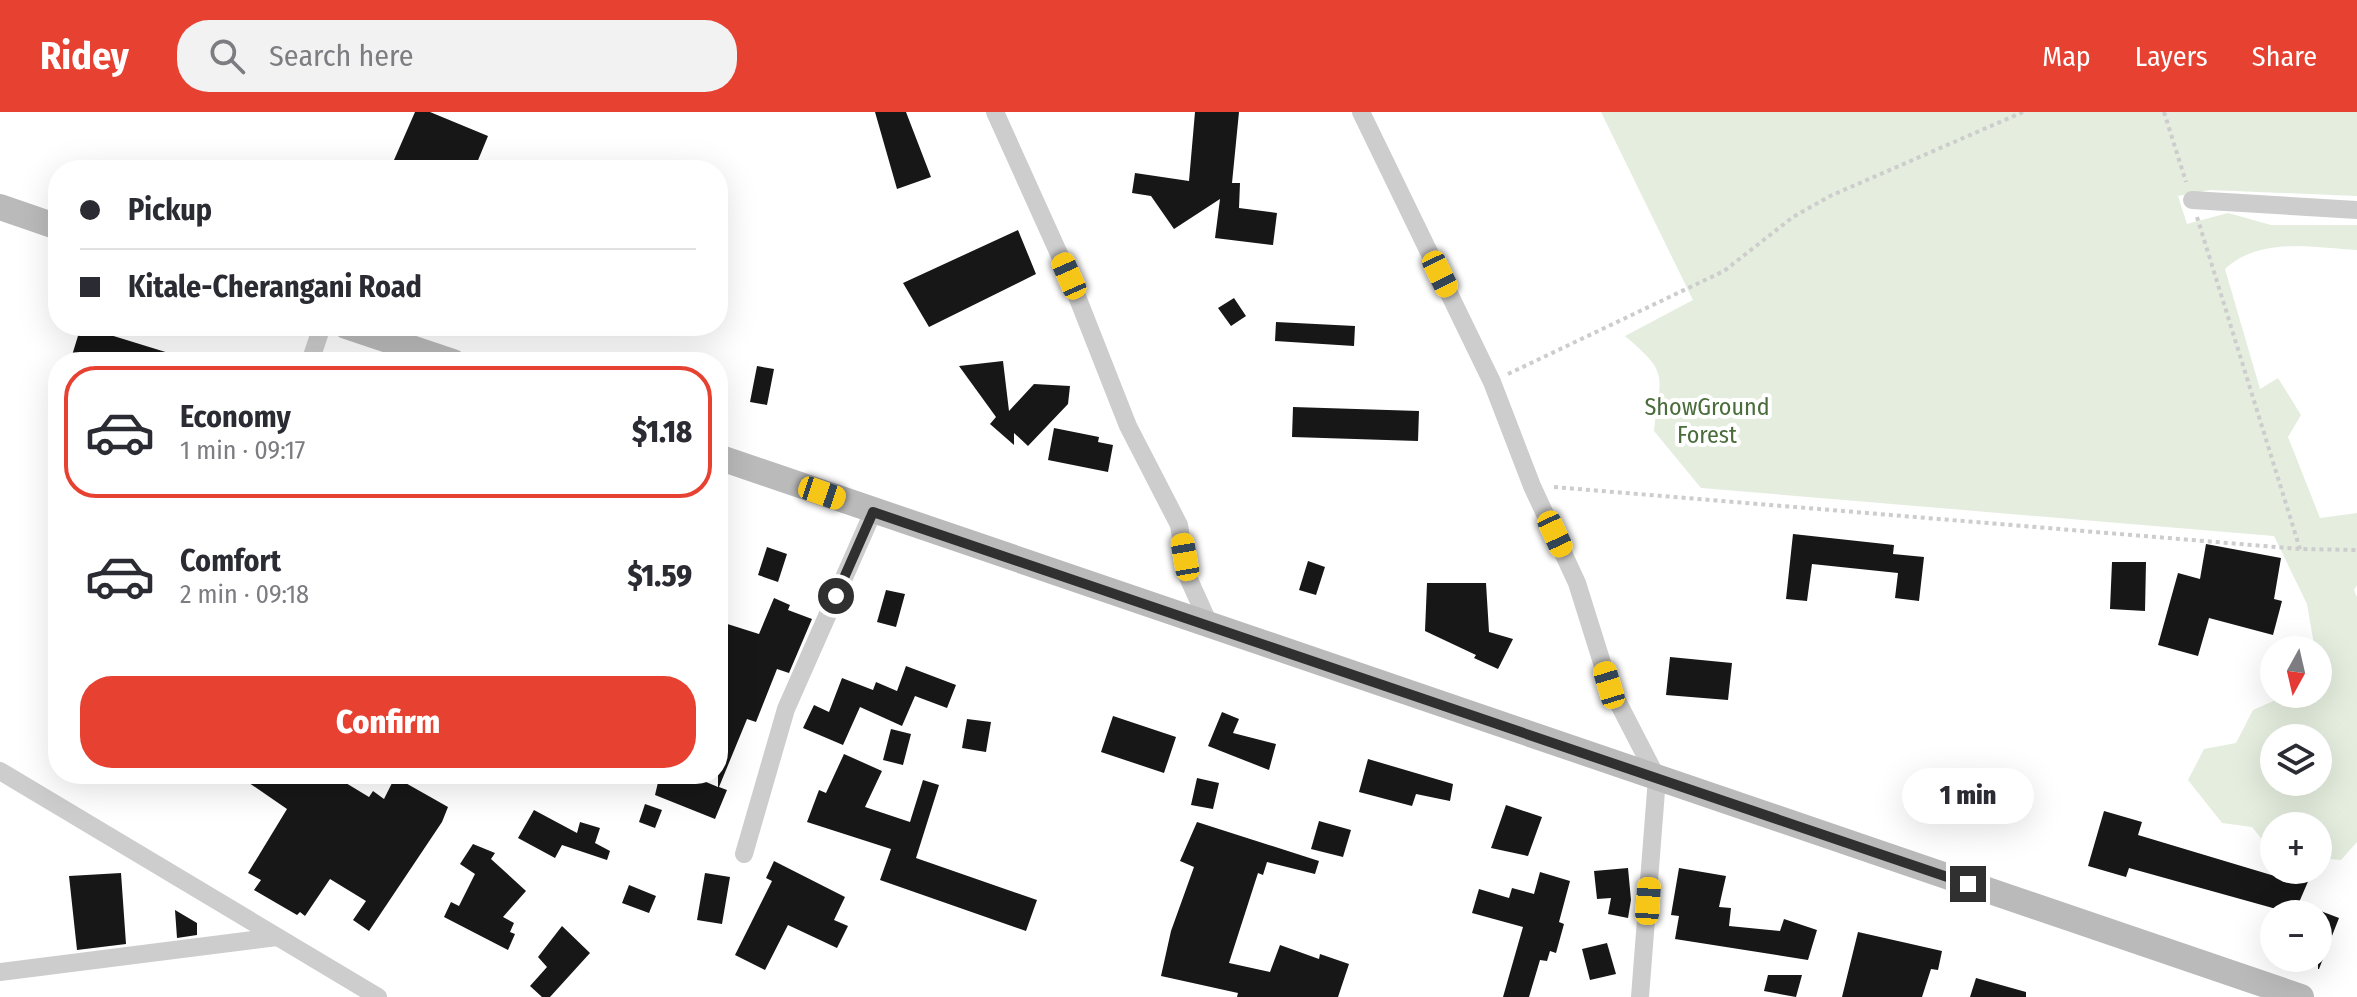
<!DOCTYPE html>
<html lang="en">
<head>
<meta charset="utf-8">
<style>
	:root { --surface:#fff; --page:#f2f2f3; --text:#2b2b33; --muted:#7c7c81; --line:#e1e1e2; --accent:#e74132 }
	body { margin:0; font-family:"Fira Sans Condensed",sans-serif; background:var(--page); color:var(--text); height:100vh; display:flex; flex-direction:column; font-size:30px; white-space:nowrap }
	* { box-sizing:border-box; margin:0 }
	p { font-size:26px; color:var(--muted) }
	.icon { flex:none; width:44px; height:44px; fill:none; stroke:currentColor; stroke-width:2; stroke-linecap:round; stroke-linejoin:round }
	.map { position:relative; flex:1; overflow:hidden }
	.panel { position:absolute; left:48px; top:240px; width:680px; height:432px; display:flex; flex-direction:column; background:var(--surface); border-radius:32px; box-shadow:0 8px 32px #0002 }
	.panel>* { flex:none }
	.top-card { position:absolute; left:48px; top:48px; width:680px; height:176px; border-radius:32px; box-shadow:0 8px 32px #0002; display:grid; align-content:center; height:176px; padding:0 32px; background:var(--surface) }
	.needle { width:52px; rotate:188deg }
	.controls { position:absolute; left:2260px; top:524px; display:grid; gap:16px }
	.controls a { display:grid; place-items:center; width:72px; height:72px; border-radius:50%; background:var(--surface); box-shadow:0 8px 32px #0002; font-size:40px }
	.end { position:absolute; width:36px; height:36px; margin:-18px; border:10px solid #303030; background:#fff; box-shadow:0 0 0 4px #fff }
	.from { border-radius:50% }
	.bubble { position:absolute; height:56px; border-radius:28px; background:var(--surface); box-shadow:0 8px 32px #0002; font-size:26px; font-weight:800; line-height:56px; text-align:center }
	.car { position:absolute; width:24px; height:48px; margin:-24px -12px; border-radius:10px; box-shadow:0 0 6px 2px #0007; background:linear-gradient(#f5c518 24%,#345 0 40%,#f5c518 0 76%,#345 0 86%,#f5c518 0) }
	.top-card b { display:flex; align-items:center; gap:28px; height:76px; font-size:30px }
	.top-card b+b { border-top:2px solid var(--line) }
	.top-card i { width:20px; height:20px; background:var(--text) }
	ul { padding:14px 0 0; list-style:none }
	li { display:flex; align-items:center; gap:24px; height:132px; margin:0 16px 12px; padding:0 16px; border:4px solid transparent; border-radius:32px }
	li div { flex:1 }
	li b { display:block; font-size:30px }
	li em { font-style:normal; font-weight:800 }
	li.selected { border-color:var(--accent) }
	li>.icon { width:72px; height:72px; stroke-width:1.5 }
	.button { display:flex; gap:16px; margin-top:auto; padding:16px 32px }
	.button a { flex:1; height:92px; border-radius:32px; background:var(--accent); color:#fff; font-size:32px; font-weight:800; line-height:92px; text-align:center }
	header { display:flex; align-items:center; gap:48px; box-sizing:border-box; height:112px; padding:0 40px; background:var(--accent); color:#fff }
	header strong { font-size:38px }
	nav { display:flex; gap:44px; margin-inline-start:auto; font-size:28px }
	.search { width:560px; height:72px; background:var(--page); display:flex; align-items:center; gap:20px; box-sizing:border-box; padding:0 28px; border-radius:32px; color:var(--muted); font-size:30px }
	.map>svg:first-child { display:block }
	.green { fill:#e4edde; fill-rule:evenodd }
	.building { fill:#171717 }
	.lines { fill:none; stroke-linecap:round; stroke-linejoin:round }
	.path { stroke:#cdcdcd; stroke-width:4; stroke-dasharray:4 4; stroke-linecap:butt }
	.minor { stroke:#cdcdcd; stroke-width:18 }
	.secondary { stroke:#bababa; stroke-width:26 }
	.route { stroke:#303030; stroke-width:10 }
	.labels { text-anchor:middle; stroke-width:8; stroke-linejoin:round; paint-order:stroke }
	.park-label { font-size:24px; fill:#4b6d3c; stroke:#fff }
</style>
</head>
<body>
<header>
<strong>Ridey</strong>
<div class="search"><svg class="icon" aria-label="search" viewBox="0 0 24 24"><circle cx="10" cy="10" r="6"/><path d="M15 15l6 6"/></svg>Search here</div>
<nav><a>Map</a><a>Layers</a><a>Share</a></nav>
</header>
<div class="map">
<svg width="2357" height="885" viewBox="0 0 2357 885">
	<rect width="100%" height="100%" fill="#fff"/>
	<!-- green -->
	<path class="green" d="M1601,0H2357V84L2210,78L2178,84L2187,112L2228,101L2271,113H2357V138C2313,135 2259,125 2225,157L2260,277L2278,266L2301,303L2288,325L2320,406L2357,401V473L2354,478L2357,485V730L2341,748L2318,746V714H2274V742L2252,715L2222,711L2188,668L2204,637L2236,631L2253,598L2289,582H2318V538H2315L2307,492L2274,424L1701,376L1654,319C1660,262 1671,263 1625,224L1693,188ZM2274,626H2318V670H2274Z"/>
	<!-- building -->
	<path class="building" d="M415,0H430L488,24L474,58H419L394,48Z
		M875,0H906L931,65L897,77Z
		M1195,0H1239L1232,71H1240L1239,96L1277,101L1273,133L1215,126L1220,87L1174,117L1151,84L1132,81L1135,61L1189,69Z
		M1018,118L1036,162L929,215L903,171Z
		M1234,186L1246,204L1231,214L1218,196Z
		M1276,210L1355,214L1354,234L1275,229Z
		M81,214L185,246L184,250H70Z
		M1003,249L1009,299L1034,272L1070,274L1068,292L1028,334L1014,321V333L990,312L996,305L959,254Z
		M757,254L774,257L767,293L750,290Z
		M1293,295L1419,299L1418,329L1292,325Z
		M1054,316L1099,325L1098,330L1113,333L1108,360L1048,348Z
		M1793,422L1894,433L1893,442L1924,445L1919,489L1895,486L1898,461L1812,452L1807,489L1786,487Z
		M2206,432L2281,446L2274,487L2282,489L2273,523L2209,506L2198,544L2158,533L2178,461L2200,467Z
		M767,435L787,442L778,470L758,463Z
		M1308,449L1325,455L1316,483L1299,478Z
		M2112,450H2146L2145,499L2110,497Z
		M1427,471H1486L1489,520L1513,527L1498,557L1474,546L1476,543L1425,519Z
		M886,478L905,482L896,515L877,510Z
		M774,486L790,493L788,498L812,507L789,561L777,557L756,610L747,607L719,675L727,678L715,707L655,683L660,662H687L718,675V574L724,559L718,558V509L759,522Z
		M1670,545L1732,551L1728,588L1666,583Z
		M906,554L956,573L947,596L915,584L902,614L860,595L843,633L803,616L814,593L829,600L842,566L873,578L876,570L897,579Z
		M1222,600L1239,607L1233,621L1276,632L1269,658L1208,634Z
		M1113,604L1176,625L1164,661L1101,640Z
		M967,607L991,610L986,640L962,636Z
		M891,617L911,622L903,653L883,648Z
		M844,642L882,659L865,695L910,710L923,668L939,673L916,746L1037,788L1026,819L880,768L891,737L807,710L819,678L826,681Z
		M1368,647L1453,672L1450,689L1416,682L1412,694L1359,680Z
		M236,662H331L369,685L373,679L384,687L395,665L448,695L442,710L369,819L353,808L366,789L330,767L305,804L300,800L297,803L254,778L261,768L248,761L287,697Z
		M1197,666L1219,671L1213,697L1191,693Z
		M645,692L662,698L655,716L639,710Z
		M1506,693L1542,705L1528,744L1491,736Z
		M534,698L577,721L580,710L600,716L595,731L610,739L607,748L562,733L555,746L518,726Z
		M2104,699L2142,710L2138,723L2288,768L2292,758H2313L2294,802L2129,756L2126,765L2088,754Z
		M1319,709L1351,718L1343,745L1311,737Z
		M1197,710L1319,749L1315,762L1267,750L1263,763L1258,761L1229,851L1270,860L1280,833L1319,847L1320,842L1349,852L1338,885H1237L1238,881L1161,864L1171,819L1194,755L1180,749Z
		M473,732L495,741L491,747L526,779L503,805L514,811L510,820L515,822L508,838L444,805L451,790L459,794L475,762L460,752Z
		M774,749L845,785L834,808L848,814L837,836L788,813L765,858L735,843L772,769L766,766Z
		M1628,756L1631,788L1628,806L1608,802L1611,786L1597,787L1594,759Z
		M1679,756L1726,764L1719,795L1731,796L1729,814L1780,819L1784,807L1817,818L1808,848L1675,827L1679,804L1671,803Z
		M1540,760L1570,769L1559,810L1564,812L1556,841L1550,839L1547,849L1540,848L1529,885H1503L1523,815L1472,801L1479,777L1509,786L1512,776L1534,782Z
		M121,761L126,832L77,838L69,764Z
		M705,761L730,765L722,812L697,808Z
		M629,773L656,784L649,801L622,791Z
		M175,798L197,811V823L177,826Z
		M2318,798L2339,806L2319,857H2318Z
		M562,814L590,841L550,885H542L530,874L547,855L538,845Z
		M1858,820L1942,839L1938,858L1931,857L1922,885H1842Z
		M1607,831L1616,862L1590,868L1582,837Z
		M1768,863H1802L1796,885L1764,879Z
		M1976,866L2026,880V885H1970Z"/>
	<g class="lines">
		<!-- path -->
		<path class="path" d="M2164,0L2186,70
			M2197,105L2300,437
			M1508,262L1724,159L1793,105L1830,84L2023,0
			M1554,375L2300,437L2357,438"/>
		<!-- minor -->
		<path class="minor" d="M995,0L1069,164L1128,314L1179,413L1187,463L1209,512
			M1361,0L1492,270L1532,374L1577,471L1609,573L1657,666L1640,885
			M2192,88L2357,98
			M310,250L322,214
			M0,659L378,885
			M744,742L786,597L873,400
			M0,860L277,825"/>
		<!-- secondary -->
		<path class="secondary" d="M0,95L58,115
			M346,214L453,250
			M718,345L2301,885"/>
	</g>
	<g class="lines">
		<!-- route -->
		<path class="route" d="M836,484L873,400L1968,772"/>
	</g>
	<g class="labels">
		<!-- park labels -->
		<g class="park-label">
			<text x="1707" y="303">ShowGround<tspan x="1707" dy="28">Forest</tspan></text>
		</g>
	</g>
</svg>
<div class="controls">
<a><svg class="needle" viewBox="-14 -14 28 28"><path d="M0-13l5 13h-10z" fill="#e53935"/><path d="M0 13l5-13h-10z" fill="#7c7c81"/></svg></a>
<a><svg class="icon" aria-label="layers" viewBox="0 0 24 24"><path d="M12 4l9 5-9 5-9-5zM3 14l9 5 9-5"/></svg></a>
<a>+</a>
<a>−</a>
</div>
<i class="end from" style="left:836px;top:484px"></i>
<i class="end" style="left:1968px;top:772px"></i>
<div class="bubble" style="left:1902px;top:656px;width:132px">1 min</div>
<i class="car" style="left:1440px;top:162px;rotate:154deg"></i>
<i class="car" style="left:1069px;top:164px;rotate:336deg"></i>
<i class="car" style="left:822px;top:381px;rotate:109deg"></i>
<i class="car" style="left:1555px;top:422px;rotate:155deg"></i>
<i class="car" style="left:1185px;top:445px;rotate:350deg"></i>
<i class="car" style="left:1609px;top:573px;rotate:343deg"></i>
<i class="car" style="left:1648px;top:789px;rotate:4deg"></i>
<div class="top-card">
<b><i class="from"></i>Pickup</b>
<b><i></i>Kitale-Cherangani Road</b>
</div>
<section class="panel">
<ul>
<li class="selected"><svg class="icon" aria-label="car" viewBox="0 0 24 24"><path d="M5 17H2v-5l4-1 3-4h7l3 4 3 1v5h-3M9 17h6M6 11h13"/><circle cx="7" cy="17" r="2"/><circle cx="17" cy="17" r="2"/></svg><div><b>Economy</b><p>1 min · 09:17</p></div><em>$1.18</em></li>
<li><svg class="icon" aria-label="car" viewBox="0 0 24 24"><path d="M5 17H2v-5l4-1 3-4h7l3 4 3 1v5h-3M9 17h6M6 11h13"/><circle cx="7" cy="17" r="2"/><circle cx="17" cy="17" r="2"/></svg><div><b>Comfort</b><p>2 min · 09:18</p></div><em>$1.59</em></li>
</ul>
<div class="button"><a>Confirm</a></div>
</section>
</div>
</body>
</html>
